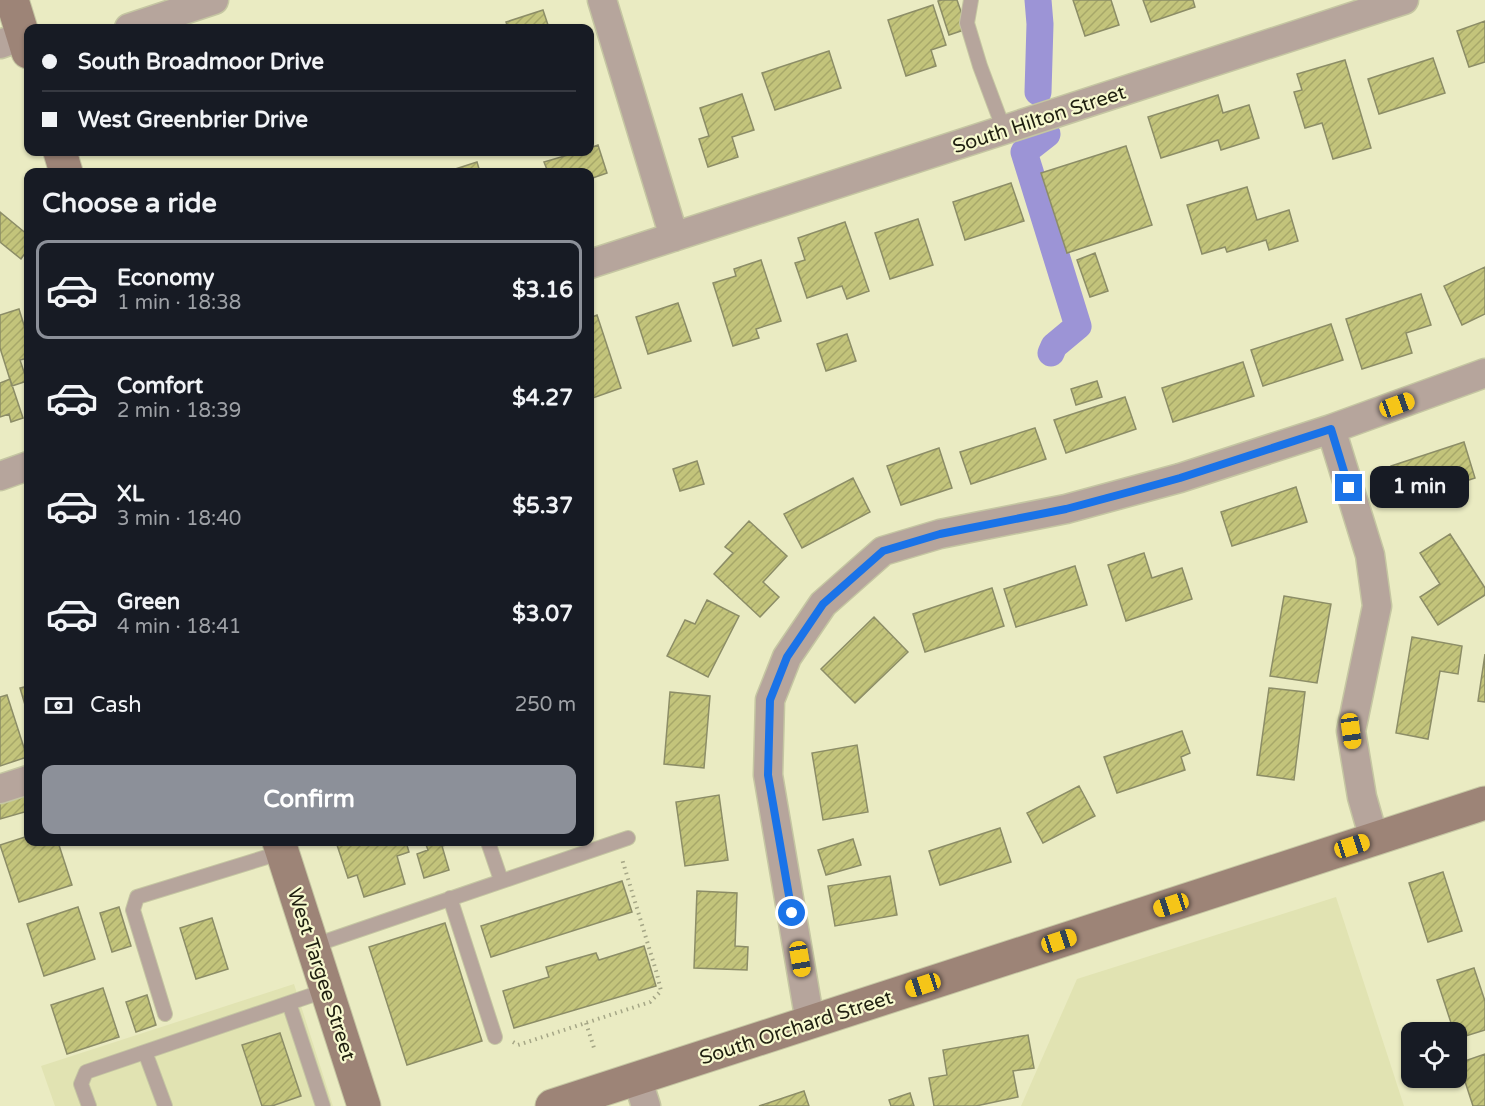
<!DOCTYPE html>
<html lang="en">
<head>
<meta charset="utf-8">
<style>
	:root { --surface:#171b24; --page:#242831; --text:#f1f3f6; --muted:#9ea1a6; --line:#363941; --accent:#8c9099 }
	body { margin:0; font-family:"Varela Round",sans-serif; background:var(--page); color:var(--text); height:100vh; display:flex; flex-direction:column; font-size:22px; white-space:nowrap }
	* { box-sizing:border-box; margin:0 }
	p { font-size:20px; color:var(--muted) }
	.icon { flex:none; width:33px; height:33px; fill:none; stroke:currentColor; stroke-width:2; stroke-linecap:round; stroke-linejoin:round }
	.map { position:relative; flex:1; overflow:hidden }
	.details { position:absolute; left:24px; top:168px; width:570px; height:678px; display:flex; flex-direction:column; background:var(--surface); border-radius:12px; box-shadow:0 2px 4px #0004 }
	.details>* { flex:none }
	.top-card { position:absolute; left:24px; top:24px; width:570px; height:132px; border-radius:12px; box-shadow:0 2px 4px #0004; display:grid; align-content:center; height:132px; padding:0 18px; background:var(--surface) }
	.buttons { position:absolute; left:1401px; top:1022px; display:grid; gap:12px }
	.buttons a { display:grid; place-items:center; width:66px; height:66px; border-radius:12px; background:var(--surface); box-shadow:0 2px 4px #0004; font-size:30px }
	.end { position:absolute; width:27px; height:27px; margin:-14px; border:8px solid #1a73e8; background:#fff; box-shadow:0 0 0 3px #fff }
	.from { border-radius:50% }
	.bubble { position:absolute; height:42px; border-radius:12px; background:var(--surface); box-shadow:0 2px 4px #0004; font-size:20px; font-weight:700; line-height:42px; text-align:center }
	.car { position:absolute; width:18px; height:36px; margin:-18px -9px; border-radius:8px; box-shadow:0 0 4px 2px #0007; background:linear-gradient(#f5c518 24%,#345 0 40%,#f5c518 0 76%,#345 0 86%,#f5c518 0) }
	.top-card b { display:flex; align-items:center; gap:21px; height:57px; font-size:22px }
	.top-card b+b { border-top:2px solid var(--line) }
	.top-card i { width:15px; height:15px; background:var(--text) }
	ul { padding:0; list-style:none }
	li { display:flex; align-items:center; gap:18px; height:99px; margin:0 12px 9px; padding:0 6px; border:3px solid transparent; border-radius:12px }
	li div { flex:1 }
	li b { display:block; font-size:22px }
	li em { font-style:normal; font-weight:700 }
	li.active { border-color:var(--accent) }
	li>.icon { width:54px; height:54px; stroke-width:1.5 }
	h2 { padding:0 18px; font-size:27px; line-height:72px }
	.pay { display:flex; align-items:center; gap:15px; height:66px; padding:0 18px; font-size:22px }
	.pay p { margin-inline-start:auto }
	.primary-button { display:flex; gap:12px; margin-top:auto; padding:12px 18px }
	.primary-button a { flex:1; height:69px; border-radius:12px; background:var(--accent); color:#fff; font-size:24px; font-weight:700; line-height:69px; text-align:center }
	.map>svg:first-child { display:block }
	.built { fill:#e1e3b2 }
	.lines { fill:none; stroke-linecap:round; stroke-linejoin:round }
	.canal { stroke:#9c94d6; stroke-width:27 }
	.building { fill:url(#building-hatch); stroke:#8c8d67; stroke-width:1.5 }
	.lane-casing { stroke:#c5c6a2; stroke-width:16 }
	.street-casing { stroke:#c5c6a2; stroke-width:31 }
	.secondary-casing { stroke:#c5c6a2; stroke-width:35 }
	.path { stroke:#a5a686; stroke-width:4; stroke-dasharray:1.5 4.5; stroke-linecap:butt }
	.lane { stroke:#b6a59c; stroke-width:14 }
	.street { stroke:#b6a59c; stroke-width:28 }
	.secondary { stroke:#9d8477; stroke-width:33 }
	.route { stroke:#1a73e8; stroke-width:8 }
	.labels { text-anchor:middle; stroke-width:4.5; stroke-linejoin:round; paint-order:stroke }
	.street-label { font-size:20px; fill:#1f1f10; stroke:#f7f9cf }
</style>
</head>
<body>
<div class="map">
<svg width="1485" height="1106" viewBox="0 0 1485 1106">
	<defs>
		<pattern id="building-hatch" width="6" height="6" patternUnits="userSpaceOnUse" patternTransform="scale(1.5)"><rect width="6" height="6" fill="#c3c47b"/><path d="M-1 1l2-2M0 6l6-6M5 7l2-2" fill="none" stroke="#a7a869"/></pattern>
	</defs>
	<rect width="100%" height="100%" fill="#eaebc2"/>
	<!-- built -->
	<path class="built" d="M1336,897L1404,1106H1021L1077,979Z
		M294,984L333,1106H55L41,1066Z"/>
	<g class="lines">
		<!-- canal -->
		<path class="canal" d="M1038,0L1040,24L1038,92
			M1047,134L1024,152L1078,326L1054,346L1051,353"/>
	</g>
	<!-- building -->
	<path class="building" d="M942,0H957L967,29L949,35L938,1Z
		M1073,0H1111L1119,25L1085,36Z
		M1143,0H1193L1195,7L1151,22Z
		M933,5L946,45L931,50L936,66L906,76L888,20Z
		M543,10L549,28H508L506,22Z
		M1485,21V62L1469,67L1457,31Z
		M829,51L841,88L775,110L762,73Z
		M1433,58L1445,93L1379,114L1368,79Z
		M1345,60L1371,148L1333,159L1322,123L1305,128L1294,92L1302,90L1297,74Z
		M742,94L754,130L732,137L738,157L708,167L699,139L709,136L700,108Z
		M1218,95L1223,113L1249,105L1259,138L1221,150L1218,140L1161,158L1148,117Z
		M598,145L607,173L590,179V172H548L544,162L578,152H590V148Z
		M1126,146L1152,225L1067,253L1041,173Z
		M477,162L480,172H446Z
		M1011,183L1024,221L965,240L953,202Z
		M1247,187L1257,220L1289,210L1298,241L1269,250L1266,240L1227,252L1225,247L1202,254L1187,205Z
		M0,212L28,235V249L21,259L0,242Z
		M918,219L933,265L890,279L875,233Z
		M845,222L869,291L847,299L842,286L807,298L795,263L805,260L798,238Z
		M1095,253L1108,291L1090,297L1077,260Z
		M761,260L781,321L756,329L759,338L733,346L713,283L736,276L734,269Z
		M1485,267V314L1462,325L1444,286Z
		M1421,294L1431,325L1406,333L1412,353L1362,369L1346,319Z
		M678,303L691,341L648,354L636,317Z
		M19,309L28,338V358L20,360L27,381L12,386L0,348V315Z
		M597,315L621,388L590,399V318Z
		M1331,324L1343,360L1263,386L1251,350Z
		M847,334L856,361L826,371L817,344Z
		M1243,362L1254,396L1173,422L1162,388Z
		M10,379L23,418L11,422L9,414L0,417V383Z
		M1097,381L1102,397L1076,405L1071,389Z
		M1125,397L1136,429L1066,453L1054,420Z
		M1035,428L1046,459L971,484L960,452Z
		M1464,442L1475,478L1402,502L1391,466Z
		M939,448L952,488L901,505L887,466Z
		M697,461L704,484L680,491L673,469Z
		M853,478L870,512L802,548L784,514Z
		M1296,487L1307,522L1232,546L1221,512Z
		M749,521L787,556L763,582L779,597L760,617L714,574L733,553L725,547Z
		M1450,534L1485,588V595L1438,625L1420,597L1440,584L1420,553Z
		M1144,553L1152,578L1182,568L1192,599L1126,621L1108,565Z
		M1075,566L1087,605L1016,627L1004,589Z
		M992,588L1004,626L925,652L913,614Z
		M1284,596L1331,604L1317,683L1270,676Z
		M707,600L739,616L708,677L667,656L685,620L695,624Z
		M874,617L908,652L855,703L821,669Z
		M1412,637L1462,646L1458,674L1440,671L1428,739L1396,733Z
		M1485,654V702L1478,701Z
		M28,686V715L20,688Z
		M1269,688L1305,692L1294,780L1257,775Z
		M670,692L710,696L704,768L664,764Z
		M7,695L27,757L0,766V697Z
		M1182,731L1190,753L1181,757L1185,770L1117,793L1104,757Z
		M857,745L868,812L823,820L812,753Z
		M1079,786L1095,816L1043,843L1027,813Z
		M25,790L28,811L0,819V797Z
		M719,795L728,860L685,866L676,802Z
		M1000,828L1011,862L940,885L929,851Z
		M28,836V842H58L72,885L19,902L0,845Z
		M853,839L861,865L826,875L818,850Z
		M336,842H406L409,852L397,856L405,884L364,897L357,875L348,878Z
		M425,842H452L453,843L442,846L449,870L424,878L417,854L428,850Z
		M1443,872L1462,931L1428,942L1409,883Z
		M890,876L897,915L835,926L828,886Z
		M622,881L632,912L491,957L481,926Z
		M697,891L737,893L735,946L748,947L747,970L694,968Z
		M78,907L95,959L44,976L27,924Z
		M119,907L131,946L112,952L100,913Z
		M212,918L228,969L196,979L180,928Z
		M445,923L482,1041L407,1065L369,947Z
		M644,946L656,986L514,1028L503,991L549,977L546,967L596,953L599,960Z
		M1474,968L1485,1001V1030L1456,1039V1032H1454L1437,980Z
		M103,988L119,1037L67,1054L51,1005Z
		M147,995L156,1025L136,1032L126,1002Z
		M280,1033L301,1096L272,1106H262L242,1045Z
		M1028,1035L1034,1068L1013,1071L1018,1097L976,1106H934L929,1078L947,1075L943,1050Z
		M1485,1054V1106H1473L1459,1063Z
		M804,1091L809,1106H759Z
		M910,1093L914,1106H891L889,1100Z"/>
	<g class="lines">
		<defs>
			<path id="lane" d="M971,0L967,23L980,66L1004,130
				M488,842L501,880
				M450,898L495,1037
				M312,946L628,838
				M289,1003L323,1106
				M165,1014L133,910L137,897L283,852
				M145,1052L165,1106
				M89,1106L81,1084L86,1072L327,990"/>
			<path id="street" d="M602,0L674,237
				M129,28L214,0
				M0,44L23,36
				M590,264L1404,0
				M1331,429L1370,555L1377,606L1351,731L1362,797L1374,839
				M0,476L28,466
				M0,789L28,780
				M810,1022L768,775L770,700L787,657L823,604L883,551L940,534L1066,509L1180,478L1331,429L1485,373
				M637,1078L646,1106"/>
			<path id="secondary" d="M12,0L28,52
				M60,152L66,172
				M279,842L364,1106
				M552,1106L1485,803"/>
		</defs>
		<!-- lane casing -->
		<use href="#lane" class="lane-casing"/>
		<!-- street casing -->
		<use href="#street" class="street-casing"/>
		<!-- secondary casing -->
		<use href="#secondary" class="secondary-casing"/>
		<!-- path -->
		<path class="path" d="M586,1023L595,1051
			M513,1042L518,1045L650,1002L661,991L657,974L622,859"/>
		<!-- lane -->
		<use href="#lane" class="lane"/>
		<!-- street -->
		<use href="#street" class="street"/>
		<!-- secondary -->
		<use href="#secondary" class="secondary"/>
	</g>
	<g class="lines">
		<!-- route -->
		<path class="route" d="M792,913L768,775L770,700L787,657L823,604L883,551L940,534L1066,509L1133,491L1180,478L1331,429L1349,488"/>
	</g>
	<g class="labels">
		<!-- street labels -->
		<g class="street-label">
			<text transform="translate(1039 119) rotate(-18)" y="7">South Hilton Street</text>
			<text transform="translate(322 974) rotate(72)" y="7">West Targee Street</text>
			<text transform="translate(796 1027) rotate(-18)" y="7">South Orchard Street</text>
		</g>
	</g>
</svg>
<div class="buttons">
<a><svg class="icon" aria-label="locate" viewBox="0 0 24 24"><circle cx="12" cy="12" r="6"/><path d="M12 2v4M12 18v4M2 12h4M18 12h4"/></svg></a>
</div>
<i class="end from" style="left:792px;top:913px"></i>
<i class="end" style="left:1349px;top:488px"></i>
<div class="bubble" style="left:1370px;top:466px;width:99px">1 min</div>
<i class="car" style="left:1397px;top:405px;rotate:70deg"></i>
<i class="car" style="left:1351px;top:731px;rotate:172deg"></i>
<i class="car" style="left:1352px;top:846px;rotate:72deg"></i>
<i class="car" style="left:1171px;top:905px;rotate:252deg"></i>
<i class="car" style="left:1059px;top:941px;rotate:72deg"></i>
<i class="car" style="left:800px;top:959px;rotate:170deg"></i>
<i class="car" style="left:923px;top:985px;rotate:252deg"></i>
<div class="top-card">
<b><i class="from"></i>South Broadmoor Drive</b>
<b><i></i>West Greenbrier Drive</b>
</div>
<section class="details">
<h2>Choose a ride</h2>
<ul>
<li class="active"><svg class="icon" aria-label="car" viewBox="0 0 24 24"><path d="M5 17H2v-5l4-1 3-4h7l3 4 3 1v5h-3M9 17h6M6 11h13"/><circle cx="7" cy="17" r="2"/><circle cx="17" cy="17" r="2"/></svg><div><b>Economy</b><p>1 min · 18:38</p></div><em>$3.16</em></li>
<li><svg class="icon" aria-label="car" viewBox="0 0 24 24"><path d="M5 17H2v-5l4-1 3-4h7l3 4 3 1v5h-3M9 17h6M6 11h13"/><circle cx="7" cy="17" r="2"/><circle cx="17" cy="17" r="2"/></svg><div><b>Comfort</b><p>2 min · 18:39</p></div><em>$4.27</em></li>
<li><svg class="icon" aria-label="car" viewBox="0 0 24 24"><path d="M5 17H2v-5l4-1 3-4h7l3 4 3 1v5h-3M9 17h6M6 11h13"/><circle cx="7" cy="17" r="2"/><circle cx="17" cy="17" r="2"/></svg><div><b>XL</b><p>3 min · 18:40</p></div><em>$5.37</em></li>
<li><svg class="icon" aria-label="car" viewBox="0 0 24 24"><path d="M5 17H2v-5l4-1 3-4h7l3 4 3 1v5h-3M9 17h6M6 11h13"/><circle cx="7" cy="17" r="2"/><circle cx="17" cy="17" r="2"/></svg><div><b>Green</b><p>4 min · 18:41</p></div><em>$3.07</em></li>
</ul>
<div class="pay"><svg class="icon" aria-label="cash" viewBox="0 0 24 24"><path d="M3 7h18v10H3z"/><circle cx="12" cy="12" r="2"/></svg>Cash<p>250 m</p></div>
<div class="primary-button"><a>Confirm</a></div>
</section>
</div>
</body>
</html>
